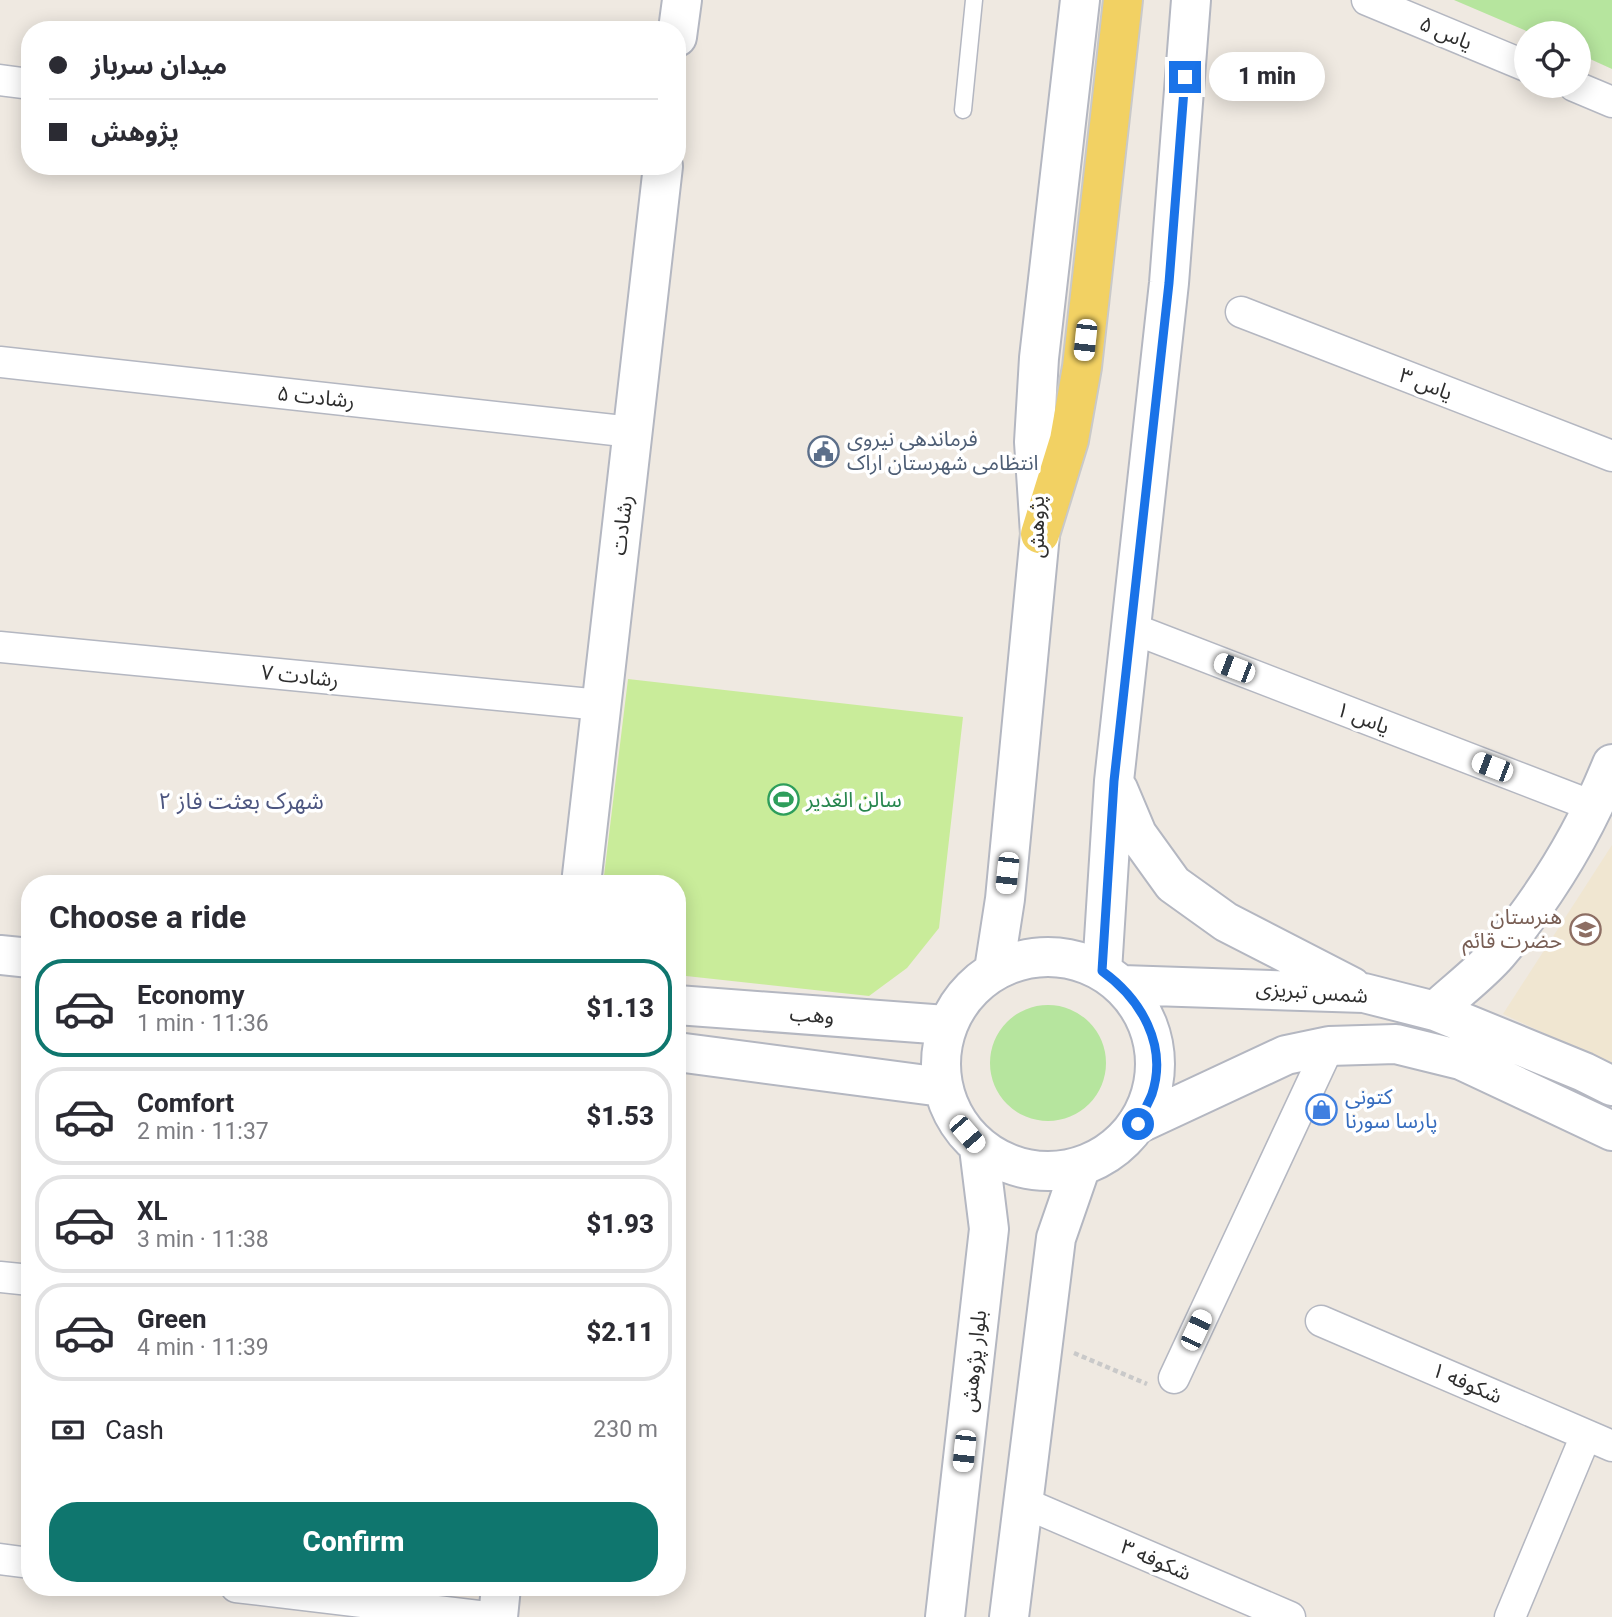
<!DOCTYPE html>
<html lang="en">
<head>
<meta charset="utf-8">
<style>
	:root { --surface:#fff; --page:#f7f7f7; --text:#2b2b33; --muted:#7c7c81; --line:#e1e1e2; --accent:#0f766e }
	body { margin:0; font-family:Roboto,"Noto Sans Arabic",sans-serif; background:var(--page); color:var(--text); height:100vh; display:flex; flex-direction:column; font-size:26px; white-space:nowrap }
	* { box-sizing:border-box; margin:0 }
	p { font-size:23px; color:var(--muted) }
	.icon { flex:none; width:38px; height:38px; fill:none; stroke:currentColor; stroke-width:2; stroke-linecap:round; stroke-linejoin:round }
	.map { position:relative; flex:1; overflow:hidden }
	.sheet { position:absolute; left:21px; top:875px; width:665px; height:721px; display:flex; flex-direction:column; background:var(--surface); border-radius:28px; box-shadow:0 4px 18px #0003 }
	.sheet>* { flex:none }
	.top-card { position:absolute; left:21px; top:21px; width:665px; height:154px; border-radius:28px; box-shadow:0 4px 18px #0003; display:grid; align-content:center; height:154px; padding:0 28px; background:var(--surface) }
	.fabs { position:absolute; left:1514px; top:21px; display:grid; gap:14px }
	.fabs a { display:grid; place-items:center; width:77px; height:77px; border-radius:50%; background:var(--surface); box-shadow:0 4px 18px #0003; font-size:35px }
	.end { position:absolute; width:32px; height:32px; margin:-16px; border:9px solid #1a73e8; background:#fff; box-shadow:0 0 0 4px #fff }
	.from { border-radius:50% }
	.bubble { position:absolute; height:49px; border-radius:24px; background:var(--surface); box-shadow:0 4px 18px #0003; font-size:23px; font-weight:800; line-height:49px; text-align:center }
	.car { position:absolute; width:21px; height:42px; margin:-21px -10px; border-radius:9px; box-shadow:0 0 5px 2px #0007; background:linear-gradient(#fff 24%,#345 0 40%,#fff 0 76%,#345 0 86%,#fff 0) }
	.top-card b { display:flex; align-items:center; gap:24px; height:66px; font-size:26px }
	.top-card b+b { border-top:2px solid var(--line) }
	.top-card i { width:18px; height:18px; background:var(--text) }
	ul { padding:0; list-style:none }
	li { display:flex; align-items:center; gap:21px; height:98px; margin:0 14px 10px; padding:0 14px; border:4px solid var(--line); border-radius:28px }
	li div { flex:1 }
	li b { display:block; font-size:26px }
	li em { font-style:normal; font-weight:800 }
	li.selected { border-color:var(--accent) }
	li>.icon { width:63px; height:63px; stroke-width:1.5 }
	h2 { padding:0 28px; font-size:32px; line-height:84px }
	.pay { display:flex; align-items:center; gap:18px; height:77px; padding:0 28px; font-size:26px }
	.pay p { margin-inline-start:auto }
	.button { display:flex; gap:14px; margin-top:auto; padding:14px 28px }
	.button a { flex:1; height:80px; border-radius:28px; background:var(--accent); color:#fff; font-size:28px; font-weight:800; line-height:80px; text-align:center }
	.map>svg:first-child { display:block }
	.education { fill:#f0e6d1 }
	.green { fill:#b6e59e }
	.pitch { fill:#c9ec9a }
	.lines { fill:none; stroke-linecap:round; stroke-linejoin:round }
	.lane-casing { stroke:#b4b7c1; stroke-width:19 }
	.street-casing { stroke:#b4b7c1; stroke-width:33 }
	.secondary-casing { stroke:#b4b7c1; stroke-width:42 }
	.primary-casing { stroke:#c9c9c9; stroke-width:42 }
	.path { stroke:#c9c9c9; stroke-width:4.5; stroke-dasharray:5 3.5; stroke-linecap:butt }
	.lane { stroke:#fff; stroke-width:16 }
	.street { stroke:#fff; stroke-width:30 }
	.secondary { stroke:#fff; stroke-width:38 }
	.primary { stroke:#f2d163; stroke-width:38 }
	.route { stroke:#1a73e8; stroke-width:9 }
	.labels { text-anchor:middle; stroke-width:7; stroke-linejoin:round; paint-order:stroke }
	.street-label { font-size:21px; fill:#2e2e2e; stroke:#fff }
	.service-label { font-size:21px; fill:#4e5e75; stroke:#fff; text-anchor:start }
	.leisure-label { font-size:21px; fill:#27864d; stroke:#fff; text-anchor:start }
	.education-label { font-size:21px; fill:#785e54; stroke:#fff; text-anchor:end }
	.shop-label { font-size:21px; fill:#366cbe; stroke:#fff; text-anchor:start }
	.neighbourhood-label { font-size:23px; fill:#4d5680; stroke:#fff }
</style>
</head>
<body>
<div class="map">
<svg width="1612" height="1617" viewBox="0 0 1612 1617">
	<rect width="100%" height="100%" fill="#efe9e1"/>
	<!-- education -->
	<path class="education" d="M1612,845V1065L1503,1014Z"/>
	<!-- green -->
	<path class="green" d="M1454,0H1612V69L1579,54L1578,33H1531Z
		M990 1063a58 58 0 1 1 116 0a58 58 0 1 1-116 0Z"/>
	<!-- pitch -->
	<path class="pitch" d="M628,679L963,717L939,928L907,968L869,996L677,975V884H603Z"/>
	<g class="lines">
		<defs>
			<path id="lane" d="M963,110L974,0"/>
			<path id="street" d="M1367,0L1526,66
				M0,80L30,84
				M1574,86L1612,102
				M1241,312L1612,456
				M0,362L632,432
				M1131,628L1595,807
				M0,647L601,705
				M0,1277L30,1280
				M1321,1321L1612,1446
				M1174,1378L1329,1046
				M1022,1502L1290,1617
				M0,1559L30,1563
				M236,1587L487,1617
				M1510,1617L1586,1435"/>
			<path id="secondary" d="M677,37L682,0
				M1118,789L1137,834L1173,884L1226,922L1352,987
				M581,884L663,166
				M0,955L30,958
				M941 1064a107 107 0 1 1 214 0a107 107 0 1 1-214 0Z
				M994,970L1005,899L1040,534L1034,442L1039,358L1080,0
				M1102,971L1114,781L1169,283L1191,0
				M1122,985L1364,993L1435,1011L1584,1072L1612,1086
				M677,1005L946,1025
				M1435,1011C1455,992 1480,974 1498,953C1545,897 1585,831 1612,764
				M677,1052L942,1087
				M1138,1124L1286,1055L1329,1046L1396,1044L1461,1060L1612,1131
				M498,1617L501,1587
				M945,1617L989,1229L979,1148
				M1009,1617L1056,1238L1081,1166"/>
			<path id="primary" d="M1040,534L1069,440L1082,367L1123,0"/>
		</defs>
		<!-- lane casing -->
		<use href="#lane" class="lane-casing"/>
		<!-- street casing -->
		<use href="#street" class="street-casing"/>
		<!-- secondary casing -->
		<use href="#secondary" class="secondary-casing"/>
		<!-- primary casing -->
		<use href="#primary" class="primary-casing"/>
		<!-- path -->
		<path class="path" d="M1074,1353L1147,1384"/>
		<!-- lane -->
		<use href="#lane" class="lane"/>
		<!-- street -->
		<use href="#street" class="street"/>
		<!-- secondary -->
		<use href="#secondary" class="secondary"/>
		<!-- primary -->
		<use href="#primary" class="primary"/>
	</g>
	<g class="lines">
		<!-- route -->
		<path class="route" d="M1138,1124C1142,1114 1148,1104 1152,1094C1168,1045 1141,999 1102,971L1114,781L1169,283L1185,77"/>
	</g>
	<!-- icons -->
	<defs>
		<symbol id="civic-ring" viewBox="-11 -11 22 22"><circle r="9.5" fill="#fff" stroke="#5c6f8a" stroke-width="1.5"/><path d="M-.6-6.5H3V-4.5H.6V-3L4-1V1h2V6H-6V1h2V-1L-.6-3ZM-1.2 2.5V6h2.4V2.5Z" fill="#5c6f8a"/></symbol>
		<symbol id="stadium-ring" viewBox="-11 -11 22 22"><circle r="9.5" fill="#fff" stroke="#2e9e5b" stroke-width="1.5"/><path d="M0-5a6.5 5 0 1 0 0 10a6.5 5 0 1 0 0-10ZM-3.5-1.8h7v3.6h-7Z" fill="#2e9e5b"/></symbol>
		<symbol id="school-ring" viewBox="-11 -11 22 22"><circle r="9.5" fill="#fff" stroke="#8d6e63" stroke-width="1.5"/><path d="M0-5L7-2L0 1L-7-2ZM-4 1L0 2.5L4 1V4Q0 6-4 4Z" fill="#8d6e63"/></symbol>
		<symbol id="shop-ring" viewBox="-11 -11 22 22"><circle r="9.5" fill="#fff" stroke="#3f7fe0" stroke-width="1.5"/><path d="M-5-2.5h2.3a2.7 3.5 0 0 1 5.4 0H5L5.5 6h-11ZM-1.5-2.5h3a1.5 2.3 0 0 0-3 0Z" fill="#3f7fe0"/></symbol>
	</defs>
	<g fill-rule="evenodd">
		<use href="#civic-ring" x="806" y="434" width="35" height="35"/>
		<use href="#stadium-ring" x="766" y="782" width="35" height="35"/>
		<use href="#school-ring" x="1568" y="912" width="35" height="35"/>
		<use href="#shop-ring" x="1304" y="1092" width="35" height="35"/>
	</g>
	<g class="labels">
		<!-- street labels -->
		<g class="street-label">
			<text transform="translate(1446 33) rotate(23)" y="7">یاس ۵</text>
			<text transform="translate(1426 384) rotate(21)" y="7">یاس ۳</text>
			<text transform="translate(316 397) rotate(6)" y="7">رشادت ۵</text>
			<text transform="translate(622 525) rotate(-83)" y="7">رشادت</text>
			<text transform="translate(1037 527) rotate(-90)" y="7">پژوهش</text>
			<text transform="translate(300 676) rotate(6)" y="7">رشادت ۷</text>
			<text transform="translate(1363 718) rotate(21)" y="7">یاس ۱</text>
			<text transform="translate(1312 992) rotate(4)" y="7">شمس تبریزی</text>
			<text transform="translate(812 1015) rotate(4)" y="7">وهب</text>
			<text transform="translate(974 1361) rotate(-84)" y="7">بلوار پژوهش</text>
			<text transform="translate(1467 1383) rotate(23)" y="7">شکوفه ۱</text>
			<text transform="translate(1156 1560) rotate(23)" y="7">شکوفه ۳</text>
		</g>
		<!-- service labels -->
		<g class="service-label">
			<text x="847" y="446">فرماندهی نیروی<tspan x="847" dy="24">انتظامی شهرستان اراک</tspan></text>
		</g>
		<!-- leisure labels -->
		<g class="leisure-label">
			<text x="806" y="807">سالن الغدیر</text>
		</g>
		<!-- education labels -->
		<g class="education-label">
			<text x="1562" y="924">هنرستان<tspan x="1562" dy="24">حضرت قائم</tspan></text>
		</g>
		<!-- shop labels -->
		<g class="shop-label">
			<text x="1345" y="1104">کتونی<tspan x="1345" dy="24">پارسا سورنا</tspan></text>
		</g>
		<!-- neighbourhood labels -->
		<g class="neighbourhood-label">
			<text x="241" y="809">شهرک بعثت فاز ۲</text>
		</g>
	</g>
</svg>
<div class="fabs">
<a><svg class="icon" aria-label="locate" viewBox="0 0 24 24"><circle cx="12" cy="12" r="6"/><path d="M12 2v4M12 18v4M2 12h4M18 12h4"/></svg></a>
</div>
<i class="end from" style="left:1138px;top:1124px"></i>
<i class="end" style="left:1185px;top:77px"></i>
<div class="bubble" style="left:1209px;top:52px;width:116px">1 min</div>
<i class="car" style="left:1085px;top:340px;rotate:186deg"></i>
<i class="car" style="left:1234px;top:668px;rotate:291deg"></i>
<i class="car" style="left:1492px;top:767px;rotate:291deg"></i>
<i class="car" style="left:1007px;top:873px;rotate:186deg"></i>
<i class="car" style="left:967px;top:1134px;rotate:139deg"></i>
<i class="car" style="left:1196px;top:1330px;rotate:25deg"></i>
<i class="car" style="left:964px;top:1451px;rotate:186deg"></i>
<div class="top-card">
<b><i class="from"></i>میدان سرباز</b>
<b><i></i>پژوهش</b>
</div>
<section class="sheet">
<h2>Choose a ride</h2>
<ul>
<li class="selected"><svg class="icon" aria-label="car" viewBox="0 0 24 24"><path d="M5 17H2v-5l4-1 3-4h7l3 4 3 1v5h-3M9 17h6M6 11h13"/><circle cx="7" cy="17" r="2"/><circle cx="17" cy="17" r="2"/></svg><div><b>Economy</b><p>1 min · 11:36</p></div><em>$1.13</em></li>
<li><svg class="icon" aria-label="car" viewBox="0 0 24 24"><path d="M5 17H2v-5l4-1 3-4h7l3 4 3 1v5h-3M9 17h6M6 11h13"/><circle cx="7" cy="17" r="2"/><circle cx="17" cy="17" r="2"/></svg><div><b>Comfort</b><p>2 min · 11:37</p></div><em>$1.53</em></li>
<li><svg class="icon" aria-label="car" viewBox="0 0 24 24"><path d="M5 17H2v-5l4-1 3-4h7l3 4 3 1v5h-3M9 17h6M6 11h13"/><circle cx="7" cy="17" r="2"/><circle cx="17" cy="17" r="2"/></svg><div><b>XL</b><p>3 min · 11:38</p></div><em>$1.93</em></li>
<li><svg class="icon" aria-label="car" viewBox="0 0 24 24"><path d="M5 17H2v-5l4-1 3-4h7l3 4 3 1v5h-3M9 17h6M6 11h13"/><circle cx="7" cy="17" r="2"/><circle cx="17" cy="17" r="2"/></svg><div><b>Green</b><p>4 min · 11:39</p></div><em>$2.11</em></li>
</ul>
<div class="pay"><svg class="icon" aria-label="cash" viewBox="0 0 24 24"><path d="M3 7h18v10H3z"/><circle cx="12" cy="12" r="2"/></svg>Cash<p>230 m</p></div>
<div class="button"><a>Confirm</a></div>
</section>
</div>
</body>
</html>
